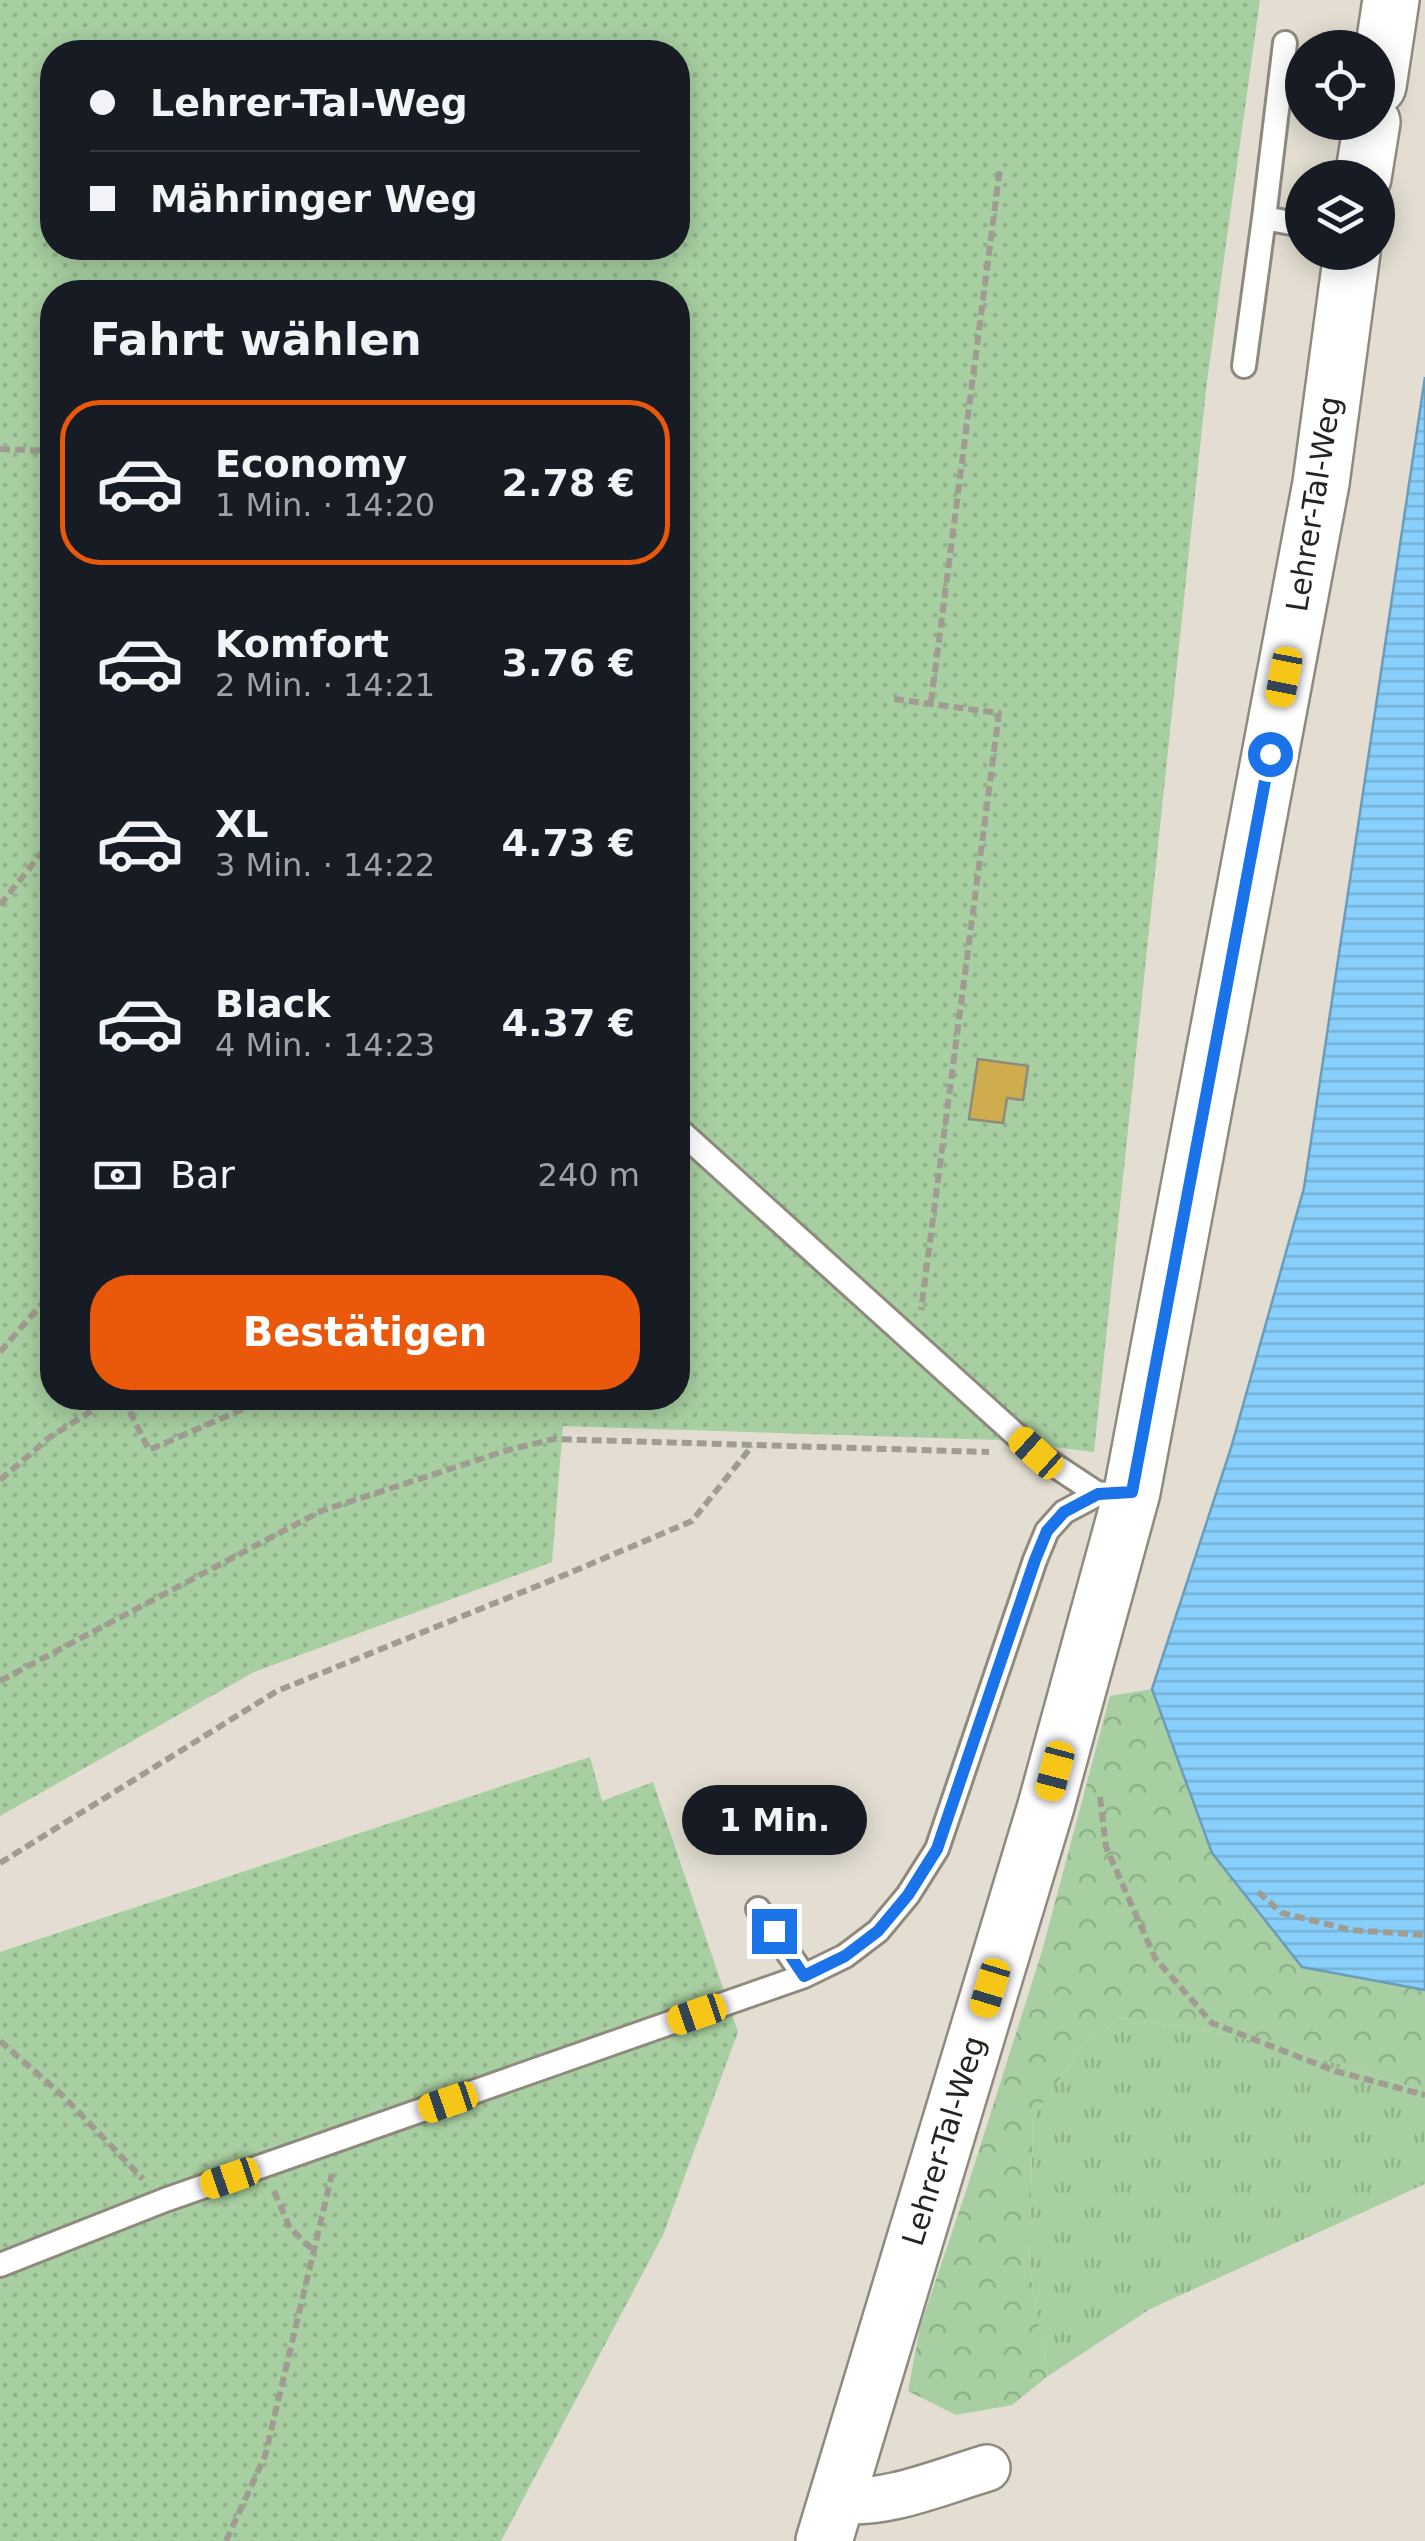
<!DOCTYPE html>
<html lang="de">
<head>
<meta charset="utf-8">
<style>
	:root { --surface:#171b24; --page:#20242c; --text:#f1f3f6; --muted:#9ea1a6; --line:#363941; --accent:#ea580c }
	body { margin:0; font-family:"DejaVu Sans",sans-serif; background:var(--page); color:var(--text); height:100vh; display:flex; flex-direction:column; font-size:38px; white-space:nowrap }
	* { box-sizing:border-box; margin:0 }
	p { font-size:32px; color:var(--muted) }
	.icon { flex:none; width:55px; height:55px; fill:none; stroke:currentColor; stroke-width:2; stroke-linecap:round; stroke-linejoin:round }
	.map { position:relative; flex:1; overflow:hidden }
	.panel { position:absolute; left:40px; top:280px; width:650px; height:1130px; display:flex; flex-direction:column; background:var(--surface); border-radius:40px; box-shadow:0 5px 25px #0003 }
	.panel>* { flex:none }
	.hud { position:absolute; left:40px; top:40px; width:650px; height:220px; border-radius:40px; box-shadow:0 5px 25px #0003; display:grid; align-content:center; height:220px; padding:0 50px; background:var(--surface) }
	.fabs { position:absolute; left:1285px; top:30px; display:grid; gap:20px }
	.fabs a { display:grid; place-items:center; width:110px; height:110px; border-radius:50%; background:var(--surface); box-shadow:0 5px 25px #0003; font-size:50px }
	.end { position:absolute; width:45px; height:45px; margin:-22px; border:12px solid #1a73e8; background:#fff; box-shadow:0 0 0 5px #fff }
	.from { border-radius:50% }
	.bubble { position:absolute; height:70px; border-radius:35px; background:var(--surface); box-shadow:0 5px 25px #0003; font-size:32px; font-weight:600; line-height:70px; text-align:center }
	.car { position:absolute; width:30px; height:60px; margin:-30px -15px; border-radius:12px; box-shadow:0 0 8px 2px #0007; background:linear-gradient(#f5c518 24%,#345 0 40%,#f5c518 0 76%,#345 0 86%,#f5c518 0) }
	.hud b { display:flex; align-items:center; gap:35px; height:95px; font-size:38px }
	.hud b+b { border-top:2px solid var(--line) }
	.hud i { width:25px; height:25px; background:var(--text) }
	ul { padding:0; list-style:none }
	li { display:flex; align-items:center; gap:30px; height:165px; margin:0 20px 15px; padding:0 30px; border:5px solid transparent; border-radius:40px }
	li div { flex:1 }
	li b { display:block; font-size:38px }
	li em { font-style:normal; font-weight:600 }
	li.selected { border-color:var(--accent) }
	li>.icon { width:90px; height:90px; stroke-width:1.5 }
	h2 { padding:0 50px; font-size:45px; line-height:120px }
	.pay { display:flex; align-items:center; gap:25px; height:110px; padding:0 50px; font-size:38px }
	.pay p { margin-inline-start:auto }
	.primary-button { display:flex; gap:20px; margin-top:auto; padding:20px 50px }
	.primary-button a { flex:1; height:115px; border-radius:40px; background:var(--accent); color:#fff; font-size:40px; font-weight:600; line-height:115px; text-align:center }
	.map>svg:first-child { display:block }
	.grass { fill:url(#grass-tufts) }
	.forest { fill:url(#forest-crowns) }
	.park { fill:url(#park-dots); fill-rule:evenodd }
	.water { fill:url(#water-rules); stroke:#6b9cba; stroke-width:2.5 }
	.building { fill:#cfad4f; stroke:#8f8b7f; stroke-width:2.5 }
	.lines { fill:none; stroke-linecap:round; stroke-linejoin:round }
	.service-casing { stroke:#8f8a7e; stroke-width:28 }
	.minor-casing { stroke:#8f8a7e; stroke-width:50 }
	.tertiary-casing { stroke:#8f8a7e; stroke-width:60 }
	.path { stroke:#a09c92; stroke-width:6; stroke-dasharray:10 5; stroke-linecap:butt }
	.service { stroke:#fff; stroke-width:22 }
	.minor { stroke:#fff; stroke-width:45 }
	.tertiary { stroke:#fff; stroke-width:55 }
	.route { stroke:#1a73e8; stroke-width:12 }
	.labels { text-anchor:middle; stroke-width:8; stroke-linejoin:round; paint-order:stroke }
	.street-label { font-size:30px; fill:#26241f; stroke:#fff }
</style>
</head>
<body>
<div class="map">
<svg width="1425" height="2541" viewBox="0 0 1425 2541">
	<defs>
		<pattern id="grass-tufts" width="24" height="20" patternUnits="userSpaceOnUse" patternTransform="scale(2.5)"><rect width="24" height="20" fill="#a8cfa1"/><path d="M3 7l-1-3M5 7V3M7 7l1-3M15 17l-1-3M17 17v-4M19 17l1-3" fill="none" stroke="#90b28a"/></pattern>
		<pattern id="forest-crowns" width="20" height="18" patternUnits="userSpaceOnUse" patternTransform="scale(2.5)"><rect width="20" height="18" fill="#a8cfa1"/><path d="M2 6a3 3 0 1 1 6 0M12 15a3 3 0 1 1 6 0" fill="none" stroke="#90b28a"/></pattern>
		<pattern id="park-dots" width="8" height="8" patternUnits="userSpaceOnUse" patternTransform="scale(2.5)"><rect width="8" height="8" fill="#a8cfa1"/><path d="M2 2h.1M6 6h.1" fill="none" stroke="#90b28a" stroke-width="1.8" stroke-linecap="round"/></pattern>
		<pattern id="water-rules" width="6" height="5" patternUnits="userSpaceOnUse" patternTransform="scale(2.5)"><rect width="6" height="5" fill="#88cffc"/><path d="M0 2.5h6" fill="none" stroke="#75b2d8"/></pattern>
	</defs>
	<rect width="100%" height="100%" fill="#e3ded1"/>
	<!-- grass -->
	<path class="grass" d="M1121,2018L1221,2033L1355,2068L1425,2092V2184L1150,2309L1048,2376L1029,2267L1033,2117L1083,2045Z"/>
	<!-- forest -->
	<path class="forest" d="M1152,1689L1212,1853L1301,1967L1425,1990V2092L1355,2068L1221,2033L1121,2018L1083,2045L1033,2117L1029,2267L1048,2376L1012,2405L956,2415L908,2391L920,2327L967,2188L1042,1951L1110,1696Z"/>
	<!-- park -->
	<path class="park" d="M0,0H1260L1207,381L1094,1452L997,1440L563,1426L552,1562L254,1672L0,1816ZM52,52H678V248H52ZM52,292H678V1398H52Z
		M590,1757L602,1801L653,1782L738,2032L663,2235L501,2541H0V1952Z"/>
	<!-- water -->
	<path class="water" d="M1425,377V1990L1302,1967L1212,1853L1152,1689L1231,1448L1304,1188Z"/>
	<!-- building -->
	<path class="building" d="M978,1059L1028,1066L1023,1100L1007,1098L1003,1123L969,1119Z"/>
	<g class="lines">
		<defs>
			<path id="service" d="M1285,43L1264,218L1302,225
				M1244,366L1264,218
				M678,1129L1036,1453L1098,1494
				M758,1909L804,1976
				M0,2265L165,2200L804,1976L845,1956L878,1931L908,1895L937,1849L1035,1560L1047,1531L1064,1512L1098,1494L1131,1492"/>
			<path id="minor" d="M836,2500C886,2506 940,2482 987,2468"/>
			<path id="tertiary" d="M1378,86L1391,0
				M1363,178L1372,122
				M824,2541L1046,1806L1132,1492L1321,483L1352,252"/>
		</defs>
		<!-- service casing -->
		<use href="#service" class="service-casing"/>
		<!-- minor casing -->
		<use href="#minor" class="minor-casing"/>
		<!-- tertiary casing -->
		<use href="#tertiary" class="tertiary-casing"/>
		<!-- path -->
		<path class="path" d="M0,449L52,451
			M894,699L999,713L921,1310
			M931,702L1000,168
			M0,905L52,840
			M0,1352L52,1292
			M123,1398L149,1450L268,1398
			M0,1480L50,1437L112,1398
			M0,1681L321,1511L508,1450L554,1439L989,1452
			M1100,1797L1106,1847L1155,1958L1212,2023L1335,2071L1425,2095
			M0,1863L277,1691L567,1574L692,1521L752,1446
			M1258,1892L1282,1913L1351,1930L1425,1935
			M0,2041L63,2096L143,2179
			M274,2191L290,2228L313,2250
			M226,2541L265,2456L332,2174"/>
		<!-- service -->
		<use href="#service" class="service"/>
		<!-- minor -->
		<use href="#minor" class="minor"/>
		<!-- tertiary -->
		<use href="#tertiary" class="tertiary"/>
	</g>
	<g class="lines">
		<!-- route -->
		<path class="route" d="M774,1931L804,1976L845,1956L878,1931L908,1895L937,1849L1035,1560L1047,1531L1064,1512L1098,1494L1132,1492L1270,754"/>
	</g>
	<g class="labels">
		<!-- street labels -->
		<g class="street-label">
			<text transform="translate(1314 504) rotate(-81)" y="10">Lehrer-Tal-Weg</text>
			<text transform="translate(944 2141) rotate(-73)" y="10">Lehrer-Tal-Weg</text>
		</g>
	</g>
</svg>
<div class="fabs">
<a><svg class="icon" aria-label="locate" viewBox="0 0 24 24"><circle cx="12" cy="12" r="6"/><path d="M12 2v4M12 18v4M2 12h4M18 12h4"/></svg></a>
<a><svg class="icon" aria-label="layers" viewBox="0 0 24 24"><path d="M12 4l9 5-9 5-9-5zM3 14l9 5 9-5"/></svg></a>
</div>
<i class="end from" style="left:1270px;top:754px"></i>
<i class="end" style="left:774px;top:1931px"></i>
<div class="bubble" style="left:682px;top:1785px;width:185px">1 Min.</div>
<i class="car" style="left:1284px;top:677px;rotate:191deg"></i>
<i class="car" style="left:1036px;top:1453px;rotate:312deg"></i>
<i class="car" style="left:1055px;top:1771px;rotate:195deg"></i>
<i class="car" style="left:990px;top:1988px;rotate:197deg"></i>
<i class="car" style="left:697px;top:2014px;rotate:251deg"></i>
<i class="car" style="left:448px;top:2102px;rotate:251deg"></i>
<i class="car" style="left:230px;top:2178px;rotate:251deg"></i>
<div class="hud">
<b><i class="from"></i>Lehrer-Tal-Weg</b>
<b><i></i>Mähringer Weg</b>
</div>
<section class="panel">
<h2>Fahrt wählen</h2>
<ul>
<li class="selected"><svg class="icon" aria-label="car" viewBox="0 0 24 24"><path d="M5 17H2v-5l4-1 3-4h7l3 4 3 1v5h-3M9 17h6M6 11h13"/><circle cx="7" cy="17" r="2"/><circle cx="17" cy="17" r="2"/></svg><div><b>Economy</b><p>1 Min. · 14:20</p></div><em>2.78 €</em></li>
<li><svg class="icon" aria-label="car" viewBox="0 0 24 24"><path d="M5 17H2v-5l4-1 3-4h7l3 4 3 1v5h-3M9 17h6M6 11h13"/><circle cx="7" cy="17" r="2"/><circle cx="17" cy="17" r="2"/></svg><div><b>Komfort</b><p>2 Min. · 14:21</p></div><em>3.76 €</em></li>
<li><svg class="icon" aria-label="car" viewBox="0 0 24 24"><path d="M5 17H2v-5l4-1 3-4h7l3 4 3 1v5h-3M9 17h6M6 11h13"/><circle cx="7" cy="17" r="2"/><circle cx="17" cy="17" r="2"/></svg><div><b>XL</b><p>3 Min. · 14:22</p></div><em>4.73 €</em></li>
<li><svg class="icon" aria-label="car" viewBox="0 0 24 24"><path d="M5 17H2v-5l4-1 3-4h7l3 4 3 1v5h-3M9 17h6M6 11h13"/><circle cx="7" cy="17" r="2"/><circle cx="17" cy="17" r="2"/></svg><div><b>Black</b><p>4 Min. · 14:23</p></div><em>4.37 €</em></li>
</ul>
<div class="pay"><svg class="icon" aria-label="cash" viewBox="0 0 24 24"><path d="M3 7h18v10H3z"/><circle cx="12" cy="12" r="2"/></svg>Bar<p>240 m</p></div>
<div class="primary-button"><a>Bestätigen</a></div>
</section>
</div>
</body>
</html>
